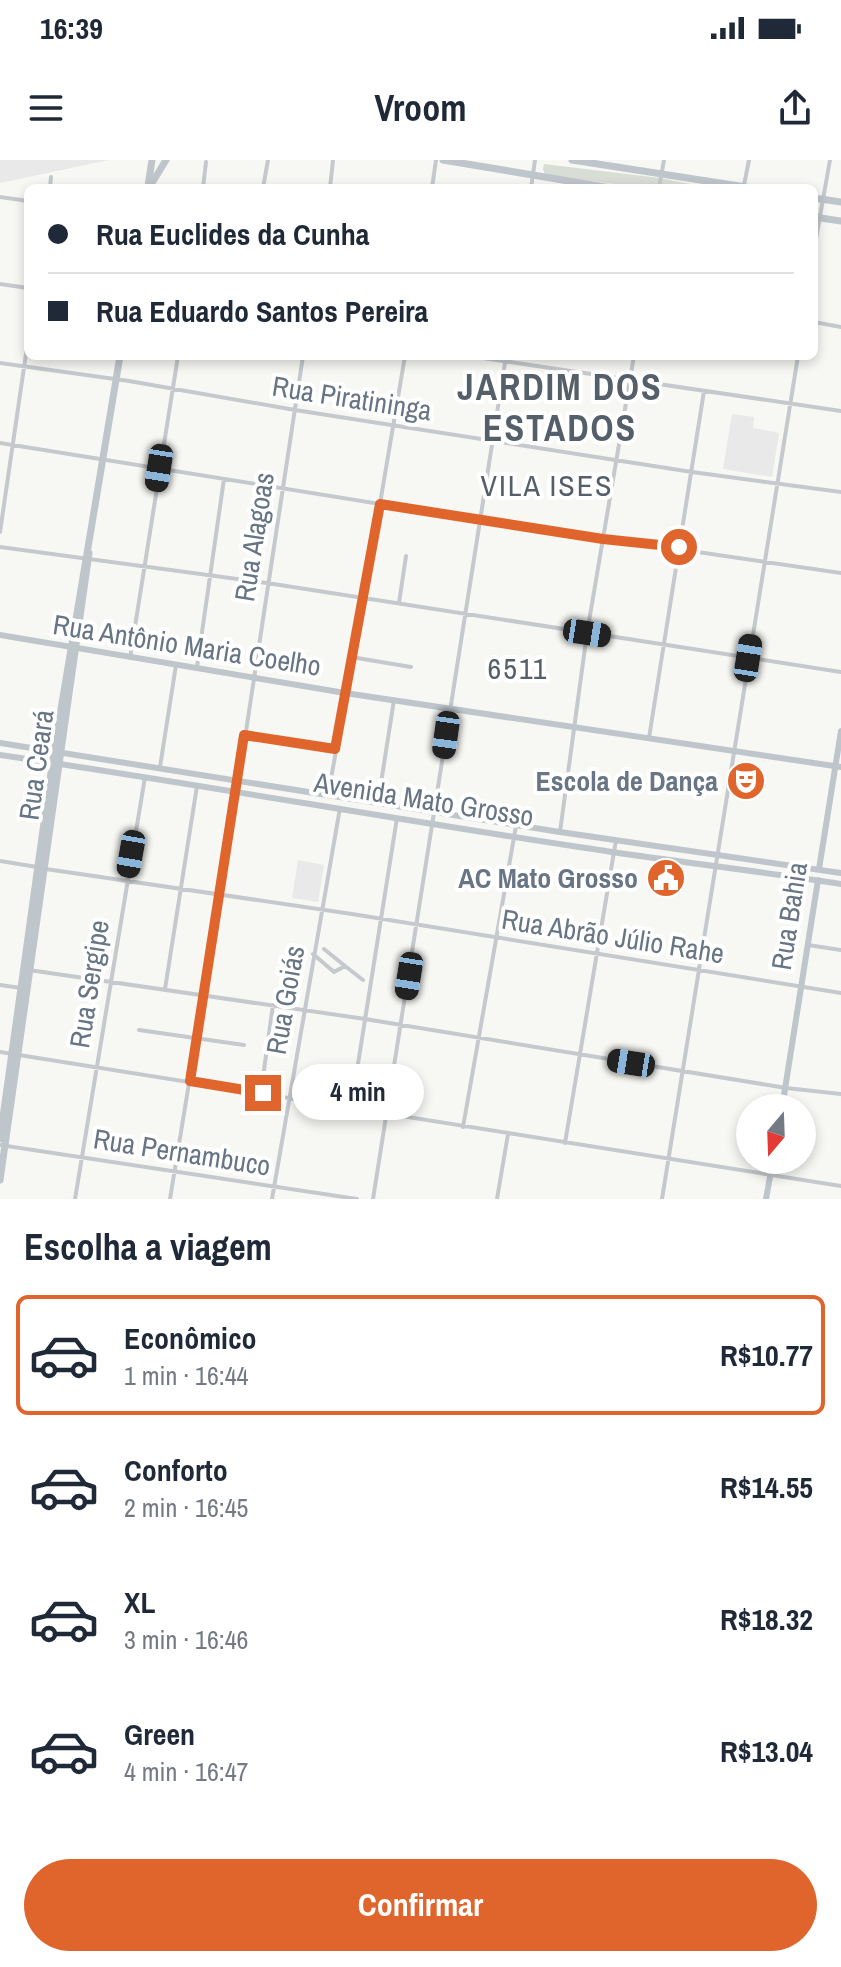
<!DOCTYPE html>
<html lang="pt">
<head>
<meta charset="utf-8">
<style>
	:root { --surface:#fff; --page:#f2f2f3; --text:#1f2937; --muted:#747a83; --line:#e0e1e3; --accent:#e0652c }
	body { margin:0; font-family:"Archivo Narrow",sans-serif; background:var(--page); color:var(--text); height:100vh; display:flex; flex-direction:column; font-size:30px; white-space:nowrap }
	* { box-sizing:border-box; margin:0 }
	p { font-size:26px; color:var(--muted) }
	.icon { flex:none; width:44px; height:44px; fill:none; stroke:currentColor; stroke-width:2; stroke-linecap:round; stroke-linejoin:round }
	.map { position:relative; height:1039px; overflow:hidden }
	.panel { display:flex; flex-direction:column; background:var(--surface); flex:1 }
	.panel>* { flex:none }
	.guide { position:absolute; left:24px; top:24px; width:794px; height:176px; border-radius:12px; box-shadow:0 4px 12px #0003; display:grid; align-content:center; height:176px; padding:0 24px; background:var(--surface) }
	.needle { width:52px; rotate:199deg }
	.controls { position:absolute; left:736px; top:934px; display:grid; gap:16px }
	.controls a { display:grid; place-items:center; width:80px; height:80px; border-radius:50%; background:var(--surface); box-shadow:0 4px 12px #0003; font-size:40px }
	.end { position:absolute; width:36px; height:36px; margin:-18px; border:10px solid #e0652c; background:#fff; box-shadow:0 0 0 4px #fff }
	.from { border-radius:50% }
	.bubble { position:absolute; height:56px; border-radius:28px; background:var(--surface); box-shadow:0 4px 12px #0003; font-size:26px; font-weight:800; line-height:56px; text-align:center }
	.car { position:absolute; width:24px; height:48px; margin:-24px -12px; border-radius:10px; box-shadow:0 0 6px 2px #0007; background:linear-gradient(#222 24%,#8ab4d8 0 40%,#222 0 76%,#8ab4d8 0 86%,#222 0) }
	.guide b { display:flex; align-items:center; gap:28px; height:76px; font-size:30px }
	.guide b+b { border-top:2px solid var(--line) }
	.guide i { width:20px; height:20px; background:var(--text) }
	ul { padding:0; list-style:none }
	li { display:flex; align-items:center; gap:24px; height:120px; margin:0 16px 12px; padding:0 8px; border:4px solid transparent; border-radius:12px }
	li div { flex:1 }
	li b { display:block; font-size:30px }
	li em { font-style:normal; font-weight:800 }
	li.current { border-color:var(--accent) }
	li>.icon { width:72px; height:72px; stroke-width:1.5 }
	h2 { padding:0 24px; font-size:36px; line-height:96px }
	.action { display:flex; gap:16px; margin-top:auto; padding:16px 24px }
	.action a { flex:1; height:92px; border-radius:48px; background:var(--accent); color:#fff; font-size:32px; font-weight:800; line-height:92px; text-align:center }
	.status { display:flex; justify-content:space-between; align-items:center; height:56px; padding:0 40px; background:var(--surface); direction:ltr }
	.status svg { height:22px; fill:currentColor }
	header { display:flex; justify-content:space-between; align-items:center; height:104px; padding:0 24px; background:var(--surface); font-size:36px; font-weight:800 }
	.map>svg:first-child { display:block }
	.built { fill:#e8e9e8 }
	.green { fill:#d8ded5 }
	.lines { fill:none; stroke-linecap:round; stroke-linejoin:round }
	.street { stroke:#c5c8cc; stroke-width:4 }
	.secondary { stroke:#bec5cb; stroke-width:6 }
	.primary { stroke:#bec5cb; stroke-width:7 }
	.route { stroke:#e0652c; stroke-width:10 }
	.labels { text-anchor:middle; stroke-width:8; stroke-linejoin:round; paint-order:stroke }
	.street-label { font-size:28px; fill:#677585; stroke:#fff }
	.poi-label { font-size:28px; font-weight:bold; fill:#677585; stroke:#fff; text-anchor:end }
	.neighbourhood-label { font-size:30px; letter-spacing:2px; fill:#555f6a; stroke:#fff }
	.district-label { font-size:36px; font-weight:bold; letter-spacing:2px; fill:#555f6a; stroke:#fff }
</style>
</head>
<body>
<div class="status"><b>16:39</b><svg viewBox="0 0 49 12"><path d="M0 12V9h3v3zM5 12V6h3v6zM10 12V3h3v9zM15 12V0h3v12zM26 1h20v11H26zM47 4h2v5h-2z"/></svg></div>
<header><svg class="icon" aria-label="menu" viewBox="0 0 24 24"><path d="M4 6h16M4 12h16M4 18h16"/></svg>Vroom<svg class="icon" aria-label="share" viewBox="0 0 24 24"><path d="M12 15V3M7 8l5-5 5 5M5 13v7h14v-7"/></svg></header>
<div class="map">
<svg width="841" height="1039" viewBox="0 0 841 1039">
	<rect width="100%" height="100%" fill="#f7f7f4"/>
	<!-- built -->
	<path class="built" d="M0,0H109L0,23Z
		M732,254L754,257L753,268L779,273L772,317L723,309Z
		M298,700L324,705L318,742L292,738Z"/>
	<!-- green -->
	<path class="green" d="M544,4L660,18L710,28H645L545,15L543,9Z"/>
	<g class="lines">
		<!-- street -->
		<path class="street" d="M744,25L749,0
			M50,28L51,17
			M203,28L206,2
			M263,28L268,0
			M330,28L333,0
			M432,28L436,0
			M531,28L535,0
			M659,28L664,0
			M0,37L28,41
			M814,90L830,0
			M0,124L28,128
			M814,162L841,167
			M469,196L841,251
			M0,203L129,221L295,250L692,312L841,332
			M0,283L480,360L841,413
			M0,372L28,180
			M0,387L267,423L841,512
			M399,443L406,396
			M351,497L411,507
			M130,498L178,196
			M197,507L224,319
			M244,575L335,589
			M649,578L704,231
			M160,607L176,505
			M328,635L364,438L405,196
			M378,642L394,540
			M560,672L587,473L634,196
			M0,701L37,707
			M46,709L352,754L841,833
			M808,785L841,790
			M313,794L334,812L345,806L324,789
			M345,806L363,820
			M29,810L365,859L786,928L841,934
			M0,825L21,828
			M165,829L197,626
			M139,870L244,885
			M0,892L841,1026
			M263,917L273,845
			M351,948L397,658
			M463,967L516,666
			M565,983L616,680
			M0,985L357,1039
			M75,1039L145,617
			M170,1039L238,624L303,196
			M272,1039L340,648
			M373,1039L506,196
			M497,1039L508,974
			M662,1039L798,196"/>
		<!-- secondary -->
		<path class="secondary" d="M0,475L345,533L841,607
			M0,583L560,672L841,713
			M0,595C205,625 408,662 612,692C688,703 765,712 841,724
			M819,709L841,571
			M782,948L818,720
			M766,1039L773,1000"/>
		<!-- primary -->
		<path class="primary" d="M443,0L611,28
			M572,0L752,28
			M148,26L152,0
			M149,28L166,0
			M814,38L841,42
			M814,57L841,61
			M0,979L54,591L120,196
			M0,1020L89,393"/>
	</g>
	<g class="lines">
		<!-- route -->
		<path class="route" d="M263,933L190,921L244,575L335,589L380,344L603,379L679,387"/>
	</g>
	<!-- icons -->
	<defs>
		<symbol id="theatre-disc" viewBox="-11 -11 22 22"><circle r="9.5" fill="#e0652c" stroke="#fff"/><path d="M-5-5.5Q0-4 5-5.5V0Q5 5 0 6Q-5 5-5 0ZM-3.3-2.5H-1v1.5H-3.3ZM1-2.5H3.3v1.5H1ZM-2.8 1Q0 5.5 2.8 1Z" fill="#fff"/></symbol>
		<symbol id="civic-disc" viewBox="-11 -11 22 22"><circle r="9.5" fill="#e0652c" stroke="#fff"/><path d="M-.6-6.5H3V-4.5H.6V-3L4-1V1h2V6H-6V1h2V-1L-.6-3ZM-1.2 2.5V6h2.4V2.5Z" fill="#fff"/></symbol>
	</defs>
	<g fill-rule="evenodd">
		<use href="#theatre-disc" x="724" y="599" width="44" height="44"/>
		<use href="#civic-disc" x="644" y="696" width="44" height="44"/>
	</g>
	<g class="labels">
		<!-- street labels -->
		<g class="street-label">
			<text transform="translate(352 238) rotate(9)" y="10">Rua Piratininga</text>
			<text transform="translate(254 377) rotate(-81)" y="10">Rua Alagoas</text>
			<text transform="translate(187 485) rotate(9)" y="10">Rua Antônio Maria Coelho</text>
			<text transform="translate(36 605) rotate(-82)" y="10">Rua Ceará</text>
			<text transform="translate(424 639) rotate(9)" y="10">Avenida Mato Grosso</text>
			<text transform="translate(789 756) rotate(-81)" y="10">Rua Bahia</text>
			<text transform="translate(613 776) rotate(9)" y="10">Rua Abrão Júlio Rahe</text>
			<text transform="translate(89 824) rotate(-81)" y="10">Rua Sergipe</text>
			<text transform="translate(285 840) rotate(-80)" y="10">Rua Goiás</text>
			<text transform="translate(182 992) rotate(9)" y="10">Rua Pernambuco</text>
		</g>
		<!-- poi labels -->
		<g class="poi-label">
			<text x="718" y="631">Escola de Dança</text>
			<text x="638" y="728">AC Mato Grosso</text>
		</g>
		<!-- neighbourhood labels -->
		<g class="neighbourhood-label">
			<text x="547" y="336">VILA ISES</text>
			<text x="518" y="519">6511</text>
		</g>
		<!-- district labels -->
		<g class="district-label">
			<text x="560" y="240">JARDIM DOS<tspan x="560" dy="41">ESTADOS</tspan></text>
		</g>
	</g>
</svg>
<div class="controls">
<a><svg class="needle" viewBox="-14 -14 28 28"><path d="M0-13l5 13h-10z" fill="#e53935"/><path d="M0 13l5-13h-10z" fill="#747a83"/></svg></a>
</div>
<i class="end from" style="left:679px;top:387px"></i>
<i class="end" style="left:263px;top:933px"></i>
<div class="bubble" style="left:292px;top:904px;width:132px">4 min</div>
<i class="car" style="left:159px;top:308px;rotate:189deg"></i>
<i class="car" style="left:587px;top:473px;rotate:99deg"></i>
<i class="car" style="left:748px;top:498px;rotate:9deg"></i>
<i class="car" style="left:446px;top:575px;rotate:188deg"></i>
<i class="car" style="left:131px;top:694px;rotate:190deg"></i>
<i class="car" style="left:409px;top:816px;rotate:189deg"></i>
<i class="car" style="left:631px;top:903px;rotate:279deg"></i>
<div class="guide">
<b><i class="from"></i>Rua Euclides da Cunha</b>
<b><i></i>Rua Eduardo Santos Pereira</b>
</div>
</div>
<section class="panel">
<h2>Escolha a viagem</h2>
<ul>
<li class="current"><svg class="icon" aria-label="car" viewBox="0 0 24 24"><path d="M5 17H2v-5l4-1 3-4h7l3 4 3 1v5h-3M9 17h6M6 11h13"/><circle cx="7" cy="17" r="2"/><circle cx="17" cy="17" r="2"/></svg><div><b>Econômico</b><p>1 min · 16:44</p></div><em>R$10.77</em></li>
<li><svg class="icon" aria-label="car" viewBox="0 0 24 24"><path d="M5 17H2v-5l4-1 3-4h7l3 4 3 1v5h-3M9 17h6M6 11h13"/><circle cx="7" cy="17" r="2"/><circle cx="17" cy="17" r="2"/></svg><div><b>Conforto</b><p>2 min · 16:45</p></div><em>R$14.55</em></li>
<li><svg class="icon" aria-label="car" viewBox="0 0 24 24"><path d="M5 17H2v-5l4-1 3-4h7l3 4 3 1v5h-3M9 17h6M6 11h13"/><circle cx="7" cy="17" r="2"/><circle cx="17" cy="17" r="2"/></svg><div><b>XL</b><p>3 min · 16:46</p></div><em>R$18.32</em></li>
<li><svg class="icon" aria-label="car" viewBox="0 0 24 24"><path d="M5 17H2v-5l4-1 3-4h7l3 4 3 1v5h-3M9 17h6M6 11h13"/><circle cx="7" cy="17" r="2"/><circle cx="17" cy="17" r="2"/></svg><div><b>Green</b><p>4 min · 16:47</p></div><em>R$13.04</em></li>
</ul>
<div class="action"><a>Confirmar</a></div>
</section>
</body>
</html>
